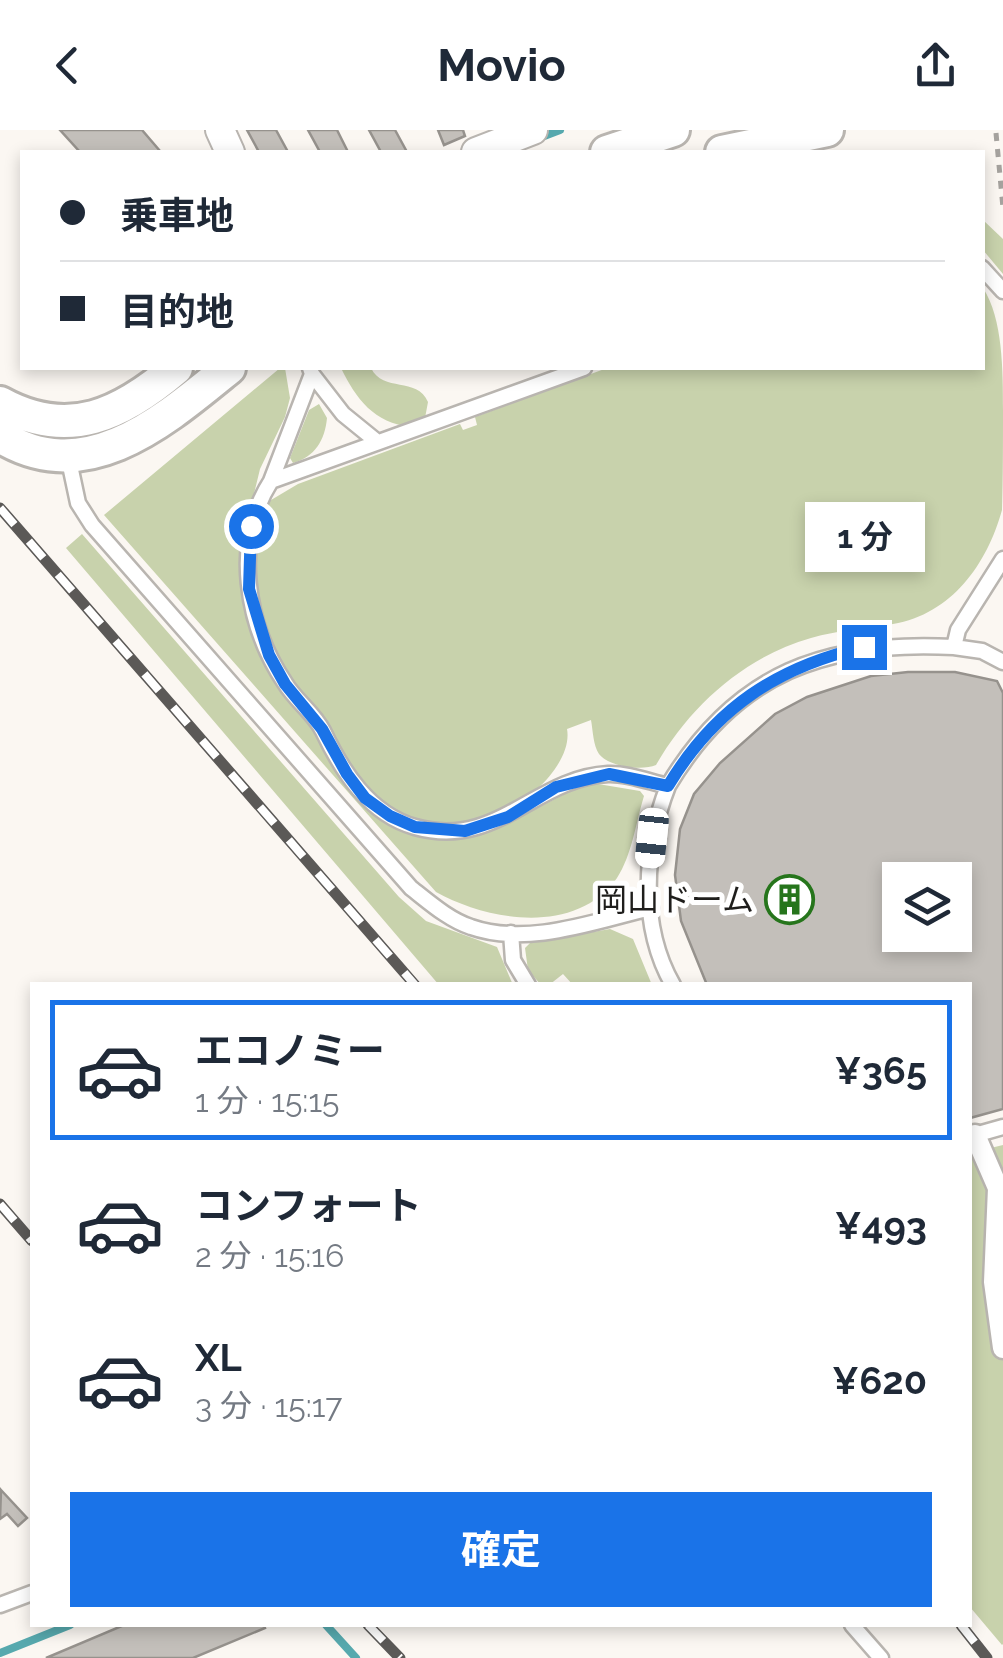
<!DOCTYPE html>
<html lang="ja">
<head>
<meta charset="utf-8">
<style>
	:root { --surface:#fff; --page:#f6f6f7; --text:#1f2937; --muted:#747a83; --line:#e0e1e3; --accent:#1a73e8 }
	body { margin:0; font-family:Raleway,"Noto Sans JP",sans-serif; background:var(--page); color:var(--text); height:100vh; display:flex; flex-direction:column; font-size:38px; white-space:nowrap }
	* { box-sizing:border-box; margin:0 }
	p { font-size:32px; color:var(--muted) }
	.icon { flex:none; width:55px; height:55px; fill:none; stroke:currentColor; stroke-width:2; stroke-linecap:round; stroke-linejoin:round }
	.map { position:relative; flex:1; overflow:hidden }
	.panel { position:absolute; left:30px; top:852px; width:942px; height:645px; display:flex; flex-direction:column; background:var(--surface); border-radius:0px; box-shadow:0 5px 15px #0003 }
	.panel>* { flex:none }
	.hud { position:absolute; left:20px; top:20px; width:965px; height:220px; border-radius:0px; box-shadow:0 5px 15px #0003; display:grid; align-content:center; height:220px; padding:0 40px; background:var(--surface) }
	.tools { position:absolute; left:882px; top:732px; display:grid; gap:20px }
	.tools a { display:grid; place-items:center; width:90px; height:90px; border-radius:0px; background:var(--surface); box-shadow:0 5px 15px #0003; font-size:50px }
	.end { position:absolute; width:45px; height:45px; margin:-22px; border:12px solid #1a73e8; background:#fff; box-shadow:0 0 0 5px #fff }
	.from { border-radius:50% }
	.bubble { position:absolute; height:70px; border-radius:0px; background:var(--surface); box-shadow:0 5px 15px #0003; font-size:32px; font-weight:700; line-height:70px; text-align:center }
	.car { position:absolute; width:30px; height:60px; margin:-30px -15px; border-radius:12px; box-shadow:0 0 8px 2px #0007; background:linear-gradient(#fff 24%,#345 0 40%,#fff 0 76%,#345 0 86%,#fff 0) }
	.hud b { display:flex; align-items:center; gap:35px; height:95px; font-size:38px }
	.hud b+b { border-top:2px solid var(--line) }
	.hud i { width:25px; height:25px; background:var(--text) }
	ul { padding:18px 0 0; list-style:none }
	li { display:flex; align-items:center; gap:30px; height:140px; margin:0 20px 15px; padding:0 20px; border:5px solid transparent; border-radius:0px }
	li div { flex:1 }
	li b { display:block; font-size:38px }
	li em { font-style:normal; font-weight:700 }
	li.selected { border-color:var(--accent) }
	li>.icon { width:90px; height:90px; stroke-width:1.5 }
	.cta { display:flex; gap:20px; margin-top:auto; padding:20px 40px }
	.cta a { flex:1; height:115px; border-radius:0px; background:var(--accent); color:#fff; font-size:40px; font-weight:700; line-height:115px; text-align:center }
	header { display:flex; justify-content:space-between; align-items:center; height:130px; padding:0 40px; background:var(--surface); font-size:45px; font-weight:700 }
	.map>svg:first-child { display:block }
	.green { fill:#c8d2ac }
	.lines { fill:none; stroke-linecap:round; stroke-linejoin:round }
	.stream { stroke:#57a9ae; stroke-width:8 }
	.building { fill:#c3bfba; stroke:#96928d; stroke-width:2.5; fill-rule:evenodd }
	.service-casing { stroke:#b9b5b0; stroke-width:19 }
	.pedestrian-casing { stroke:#b9b5b0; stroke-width:25 }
	.minor-casing { stroke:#b9b5b0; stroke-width:32 }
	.tertiary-casing { stroke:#b9b5b0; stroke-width:38 }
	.path { stroke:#a5a29e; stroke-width:5; stroke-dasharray:8 8; stroke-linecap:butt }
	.service { stroke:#fff; stroke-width:14 }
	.pedestrian { stroke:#fff; stroke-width:20 }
	.minor { stroke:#fff; stroke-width:28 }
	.tertiary { stroke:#fff; stroke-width:32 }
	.rail-casing { stroke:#5b5957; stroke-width:11 }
	.rail { stroke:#fff; stroke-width:8; stroke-dasharray:22; stroke-linecap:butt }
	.route { stroke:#1a73e8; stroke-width:12 }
	.labels { text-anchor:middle; stroke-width:10; stroke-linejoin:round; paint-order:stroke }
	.poi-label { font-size:32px; fill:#1f1e1c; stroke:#fff; text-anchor:end }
</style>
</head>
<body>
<header><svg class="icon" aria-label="back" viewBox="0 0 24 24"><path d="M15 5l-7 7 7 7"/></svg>Movio<svg class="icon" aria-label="share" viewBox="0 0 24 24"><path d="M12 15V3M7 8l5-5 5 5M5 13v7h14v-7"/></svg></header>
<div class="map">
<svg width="1003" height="1528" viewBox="0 0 1003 1528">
	<rect width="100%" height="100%" fill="#fbf7f2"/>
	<!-- green -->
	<path class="green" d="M983,90L1003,109V144L983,120Z
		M983,158C1003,189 1003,240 1003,281C1003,311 1003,350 1002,380C987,434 952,484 893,494C865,499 838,500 811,508C744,527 690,576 656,635C642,641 609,637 599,624C593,615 593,601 591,590L567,599C571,620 553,645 538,658C486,701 408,712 362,654C347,635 340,613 327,594C313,573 293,556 281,534C260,497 257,456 253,416L265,410L266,393L262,388L266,373L298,354L460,294L463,300L477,295L475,287L607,238H982Z
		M280,238H285L290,268L285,287L260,339L243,409L247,476L356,666L369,679L424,705L445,709L503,696L578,657L598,654L640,661L644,666C636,692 632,725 617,748C576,806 488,791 436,762L104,385Z
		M341,238H371C383,263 417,246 428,272L425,288L411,297C374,293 356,269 341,238Z
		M319,274L327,288C325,310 315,327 293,333L290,328L309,280Z
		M82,404L399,767L426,791L497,817L513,855H439L66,418Z
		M610,799L633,809L652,855H573L563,844L549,855H541L528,840L525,818L530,813Z
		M1003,1015V1514L1002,1515L970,1477V1023Z"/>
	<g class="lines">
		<!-- stream -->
		<path class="stream" d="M539,8L560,0
			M326,1495L356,1528
			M0,1523L70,1495"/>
	</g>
	<!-- building -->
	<path class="building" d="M60,0H142L160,21L80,22Z
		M247,0H276L288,22H259Z
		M308,0H337L348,22H320Z
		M369,0H395L407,22H381Z
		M438,0H463L465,6L444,15Z
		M908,542H955L997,551L1003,563V979L970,988V855H707L681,791L675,745L680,699L694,664L720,633L775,584L807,567L871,546ZM900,750H955V805H900Z
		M1,1360L27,1388L18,1396L7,1384L0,1389Z
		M124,1495H264L265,1498L193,1528H46Z"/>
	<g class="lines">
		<defs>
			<path id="service" d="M982,138L1003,161
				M584,238L271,351C232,412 246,495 285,553C295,570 314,583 323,601C342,641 369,684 415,697C497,720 534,648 608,644C627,643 650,652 668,656C736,542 827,510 954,517L958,500L1003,429
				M312,244L343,284L375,310
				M68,326L78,373L92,395L411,758C429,772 449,790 471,797C528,817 595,791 651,778
				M271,351L312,244L310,238
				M954,517L982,521L1003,532
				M668,656C644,717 639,796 673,855
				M511,803L513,830L528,855
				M971,1006L1003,997
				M0,1475L32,1463
				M852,1495L881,1528"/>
			<path id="pedestrian" d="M975,1005L998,1058L994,1152L1003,1218"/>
			<path id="minor" d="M220,0L230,22
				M476,22L533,0"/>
			<path id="tertiary" d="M607,22L673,0
				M722,22L827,0
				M0,273C69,311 122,284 176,238
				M0,306C86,360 165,290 229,238"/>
		</defs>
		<!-- service casing -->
		<use href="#service" class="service-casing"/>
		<!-- pedestrian casing -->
		<use href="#pedestrian" class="pedestrian-casing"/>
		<!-- minor casing -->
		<use href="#minor" class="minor-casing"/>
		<!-- tertiary casing -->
		<use href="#tertiary" class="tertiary-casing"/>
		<!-- path -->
		<path class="path" d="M996,3L1003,78"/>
		<!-- service -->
		<use href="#service" class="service"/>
		<!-- pedestrian -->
		<use href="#pedestrian" class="pedestrian"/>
		<!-- minor -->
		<use href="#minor" class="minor"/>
		<!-- tertiary -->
		<use href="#tertiary" class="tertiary"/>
		<defs>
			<path id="rail" d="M0,378L415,855
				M0,1074L32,1111
				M368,1495L400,1528
				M961,1495L987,1528"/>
		</defs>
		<!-- rail casing -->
		<use href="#rail" class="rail-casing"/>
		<!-- rail -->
		<use href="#rail" class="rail"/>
	</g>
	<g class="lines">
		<!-- route -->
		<path class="route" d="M251,396L249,459L269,525L285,554L322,599L347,644L365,668L390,686L415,697L465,701L508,687L556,657L609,644L668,656C715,578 777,537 864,517"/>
	</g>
	<!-- icons -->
	<defs>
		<symbol id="building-ring" viewBox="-11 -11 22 22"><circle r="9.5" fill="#fff" stroke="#26751c" stroke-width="1.5"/><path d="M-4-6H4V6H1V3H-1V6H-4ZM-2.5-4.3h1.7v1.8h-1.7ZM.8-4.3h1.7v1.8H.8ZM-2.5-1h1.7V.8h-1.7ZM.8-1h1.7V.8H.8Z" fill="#26751c"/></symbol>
	</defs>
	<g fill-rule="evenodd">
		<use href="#building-ring" x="762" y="742" width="55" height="55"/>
	</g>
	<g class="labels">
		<!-- poi labels -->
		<g class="poi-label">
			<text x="754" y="781">岡山ドーム</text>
		</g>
	</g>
</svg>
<div class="tools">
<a><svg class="icon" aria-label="layers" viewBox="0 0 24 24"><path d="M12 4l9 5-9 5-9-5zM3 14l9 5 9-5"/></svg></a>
</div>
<i class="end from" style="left:251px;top:396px"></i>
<i class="end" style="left:864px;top:517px"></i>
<div class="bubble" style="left:805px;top:372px;width:120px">1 分</div>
<i class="car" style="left:652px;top:708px;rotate:186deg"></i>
<div class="hud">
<b><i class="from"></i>乗車地</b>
<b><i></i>目的地</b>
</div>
<section class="panel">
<ul>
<li class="selected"><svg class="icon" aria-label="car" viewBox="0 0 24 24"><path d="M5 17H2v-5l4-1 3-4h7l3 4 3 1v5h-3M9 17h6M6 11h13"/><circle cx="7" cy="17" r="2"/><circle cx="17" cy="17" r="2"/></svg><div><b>エコノミー</b><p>1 分 · 15:15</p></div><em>¥365</em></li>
<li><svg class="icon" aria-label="car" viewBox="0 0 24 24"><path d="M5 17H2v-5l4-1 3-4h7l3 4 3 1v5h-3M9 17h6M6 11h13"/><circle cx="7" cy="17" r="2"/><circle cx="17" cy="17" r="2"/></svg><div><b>コンフォート</b><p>2 分 · 15:16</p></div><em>¥493</em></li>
<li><svg class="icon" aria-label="car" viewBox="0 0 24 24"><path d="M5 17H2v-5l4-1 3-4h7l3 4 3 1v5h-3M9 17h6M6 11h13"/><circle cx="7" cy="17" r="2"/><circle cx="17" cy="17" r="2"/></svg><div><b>XL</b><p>3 分 · 15:17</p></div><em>¥620</em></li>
</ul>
<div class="cta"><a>確定</a></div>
</section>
</div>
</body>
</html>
